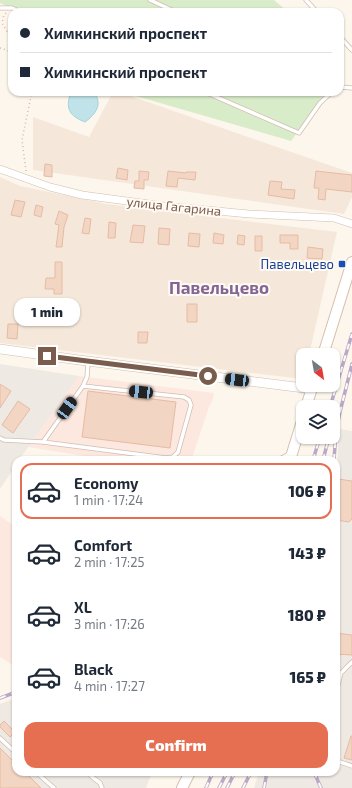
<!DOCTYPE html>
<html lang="en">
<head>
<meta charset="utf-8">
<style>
	:root { --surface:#fff; --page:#f6f6f7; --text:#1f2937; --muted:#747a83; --line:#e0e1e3; --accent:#e76f51 }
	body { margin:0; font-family:"Exo 2",sans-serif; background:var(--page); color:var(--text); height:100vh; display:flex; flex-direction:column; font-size:15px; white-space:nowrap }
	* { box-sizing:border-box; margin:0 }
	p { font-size:13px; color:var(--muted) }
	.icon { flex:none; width:22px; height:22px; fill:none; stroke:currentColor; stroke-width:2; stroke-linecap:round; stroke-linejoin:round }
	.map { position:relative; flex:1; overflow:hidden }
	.panel { position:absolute; left:12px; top:456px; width:328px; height:320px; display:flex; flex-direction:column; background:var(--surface); border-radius:12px; box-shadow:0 1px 3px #0004 }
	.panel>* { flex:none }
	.top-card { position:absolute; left:8px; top:8px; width:336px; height:88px; border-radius:12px; box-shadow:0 1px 3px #0004; display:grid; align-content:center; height:88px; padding:0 12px; background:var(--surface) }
	.needle { width:26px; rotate:149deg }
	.buttons { position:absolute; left:296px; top:348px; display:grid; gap:8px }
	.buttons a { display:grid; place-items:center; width:44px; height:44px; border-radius:8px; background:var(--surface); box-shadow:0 1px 3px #0004; font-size:20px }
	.end { position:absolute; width:18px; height:18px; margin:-9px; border:5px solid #7a5c4d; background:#fff; box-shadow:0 0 0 2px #fff }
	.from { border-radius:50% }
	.bubble { position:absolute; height:28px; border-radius:12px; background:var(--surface); box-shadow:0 1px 3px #0004; font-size:13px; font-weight:800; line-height:28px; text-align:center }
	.car { position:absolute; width:12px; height:24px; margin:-12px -6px; border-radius:5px; box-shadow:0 0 3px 1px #0007; background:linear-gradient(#222 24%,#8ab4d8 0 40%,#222 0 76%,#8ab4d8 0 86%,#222 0) }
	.top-card b { display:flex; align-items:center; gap:14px; height:38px; font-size:15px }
	.top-card b+b { border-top:1px solid var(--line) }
	.top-card i { width:10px; height:10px; background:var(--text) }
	ul { padding:7px 0 0; list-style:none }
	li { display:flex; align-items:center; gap:12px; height:56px; margin:0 8px 6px; padding:0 4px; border:2px solid transparent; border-radius:12px }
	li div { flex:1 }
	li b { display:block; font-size:15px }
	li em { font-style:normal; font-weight:800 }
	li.on { border-color:var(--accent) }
	li>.icon { width:36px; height:36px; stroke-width:1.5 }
	.button { display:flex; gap:8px; margin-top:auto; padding:8px 12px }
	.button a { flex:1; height:46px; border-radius:12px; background:var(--accent); color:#fff; font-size:16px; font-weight:800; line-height:46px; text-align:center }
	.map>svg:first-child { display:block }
	.residential { fill:#f5e8da }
	.commercial { fill:#fde8e0 }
	.industrial { fill:#efe9e4 }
	.green { fill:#d8ecc9 }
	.water { fill:#bfe3e8; stroke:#a5d3da }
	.building { fill:#f3d5c3; stroke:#e6bba3 }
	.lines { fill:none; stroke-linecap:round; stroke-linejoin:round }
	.service-casing { stroke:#d1beb0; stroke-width:5 }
	.minor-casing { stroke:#d1beb0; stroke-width:8 }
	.tertiary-casing { stroke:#d1beb0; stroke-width:10 }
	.secondary-casing { stroke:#d6c0b0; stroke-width:12 }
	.path { stroke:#d9b8a5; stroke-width:1.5; stroke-dasharray:1 3; stroke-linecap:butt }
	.service { stroke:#fff; stroke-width:3.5 }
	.minor { stroke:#fff; stroke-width:7 }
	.tertiary { stroke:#fff; stroke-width:9 }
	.secondary { stroke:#fff; stroke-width:10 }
	.rail-casing { stroke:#b9a8c9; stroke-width:3.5 }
	.rail { stroke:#fffaf3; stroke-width:2; stroke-dasharray:6; stroke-linecap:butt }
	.route { stroke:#7a5c4d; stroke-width:5 }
	.transit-dot { fill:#1a4fb4; stroke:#fffaf3; stroke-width:1.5 }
	.labels { text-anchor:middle; stroke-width:4; stroke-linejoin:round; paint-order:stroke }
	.street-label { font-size:13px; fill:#7a5c4d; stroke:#fffaf3 }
	.transit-label { font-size:13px; fill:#164399; stroke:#fffaf3; text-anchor:end }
	.district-label { font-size:17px; font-weight:bold; fill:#846695; stroke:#fffaf3 }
</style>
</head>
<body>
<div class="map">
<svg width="352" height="788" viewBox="0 0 352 788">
	<rect width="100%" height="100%" fill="#fdf6ec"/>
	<!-- residential -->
	<path class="residential" d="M113,92H119L352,173V197L344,214L33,170V117L89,137Z
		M0,177L20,186L107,204L337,232L309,355H303V379L0,343Z"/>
	<!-- commercial -->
	<path class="commercial" d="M79,376L214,393L213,399L209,407L192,458L185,460H109L28,447Z
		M0,516L16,527V667L0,657Z"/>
	<!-- industrial -->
	<path class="industrial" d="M0,364L79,376L19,460H16V465L0,489Z
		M339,429L352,431V788H254L259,772H336V489Z
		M16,698V772H152L146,788H0V704Z"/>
	<!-- green -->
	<path class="green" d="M0,0H274L288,12H20L0,3Z
		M122,92H327L291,141Z"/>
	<!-- water -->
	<path class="water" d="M71,92H94C103,104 96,114 85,122C69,116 65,108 71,92Z"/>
	<!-- building -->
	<path class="building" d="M45,164L52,165V177L44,176Z
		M118,168L128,170L127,180L116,178Z
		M139,171L149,172L148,180H144V189L134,188L135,181H139Z
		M168,171L186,173V172H196L195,180L178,178L177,187L166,186Z
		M316,171L352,175V192L326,189L325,200L318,199L319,188H314Z
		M270,181L282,182L281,189L295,190L294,199L268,195Z
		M15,200L25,202L21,217L11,215Z
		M36,205L43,207L41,217L34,215Z
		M59,211L68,215L64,227L62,247H56L59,225L55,224Z
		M85,218L91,219L89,234L82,233Z
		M109,222L116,223L115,238H108Z
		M133,225L145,226L143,243L130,242Z
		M159,228L170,229L169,245L158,244Z
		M189,233L200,234L199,247L188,246Z
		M214,233L224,235L223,244L213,243Z
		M238,235L245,236L244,245L237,244Z
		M280,235H298V249H290V243H280Z
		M255,236H262V251H255Z
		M308,247L323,249L322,259L307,258Z
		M55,262H62V294H54V289H45L46,278H55Z
		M187,304H197V322H187Z
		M42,306H50L51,317L43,318Z
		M8,324H18L17,339L7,338Z
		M138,332H148L147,343H138Z
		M0,384L11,391L0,408Z
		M88,391L176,402L170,448L82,437Z
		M18,401L30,409L13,433L2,425Z
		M338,479L352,481V519L349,522L336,520V499Z
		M336,633L352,635V655L336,654Z
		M4,721L15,732L10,737L0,727V725Z
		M351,736H352V760L344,758Z
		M0,748L16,764V772H25L41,788H0Z"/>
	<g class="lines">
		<defs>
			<path id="service" d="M150,0L176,12
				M306,0L317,12
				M0,8H12L21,12
				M340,37L352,50
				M340,87L352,88
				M205,92L299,133L320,103L332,92
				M0,438L4,440L43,442L166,458L173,457L178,452L191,405L189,400L184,397L83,386L87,377L88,363
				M43,442L83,386
				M278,460L289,454
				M336,692L341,673L352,662
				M0,738L16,753
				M336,754L337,761L352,766
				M36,772L54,788
				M92,772L91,776L100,783L102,788"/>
			<path id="minor" d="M0,169L50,187L82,195L164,206L249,214L334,218L352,224"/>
			<path id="tertiary" d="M0,349L79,360L312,389"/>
			<path id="secondary" d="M323,355L352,262
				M306,407L313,385
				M290,460L303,418
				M182,788L190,772"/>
		</defs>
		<!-- service casing -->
		<use href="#service" class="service-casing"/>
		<!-- minor casing -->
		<use href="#minor" class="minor-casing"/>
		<!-- tertiary casing -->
		<use href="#tertiary" class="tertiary-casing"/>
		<!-- secondary casing -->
		<use href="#secondary" class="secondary-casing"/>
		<!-- path -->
		<path class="path" d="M6,13L4,15L2,23L8,33L12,46
			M0,48L12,52
			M26,171L22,140L31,96L29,92"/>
		<!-- service -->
		<use href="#service" class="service"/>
		<!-- minor -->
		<use href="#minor" class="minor"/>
		<!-- tertiary -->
		<use href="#tertiary" class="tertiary"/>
		<!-- secondary -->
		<use href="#secondary" class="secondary"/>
		<defs>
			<path id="rail" d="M330,407L352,334
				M313,460L320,437
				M323,460L329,437
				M334,460L336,432L340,412L352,364
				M0,698L16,692
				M314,772L321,788
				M206,788L213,772
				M219,788L227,772
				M227,788L235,772
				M243,788L251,772
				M264,788L267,772"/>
		</defs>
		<!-- rail casing -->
		<use href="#rail" class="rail-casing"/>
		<!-- rail -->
		<use href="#rail" class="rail"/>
	</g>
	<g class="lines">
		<!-- route -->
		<path class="route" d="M47,356L208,376"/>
	</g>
	<!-- markers -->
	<rect class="transit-dot" x="338" y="260" width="8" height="8" rx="2"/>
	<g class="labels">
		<!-- street labels -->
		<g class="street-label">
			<text transform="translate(174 206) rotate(6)" y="5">улица Гагарина</text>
		</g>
		<!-- transit labels -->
		<g class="transit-label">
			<text x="334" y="269">Павельцево</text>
		</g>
		<!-- district labels -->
		<g class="district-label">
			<text x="219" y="294">Павельцево</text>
		</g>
	</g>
</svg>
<div class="buttons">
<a><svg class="needle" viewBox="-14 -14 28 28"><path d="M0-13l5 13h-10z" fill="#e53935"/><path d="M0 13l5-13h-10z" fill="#747a83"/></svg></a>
<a><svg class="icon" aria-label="layers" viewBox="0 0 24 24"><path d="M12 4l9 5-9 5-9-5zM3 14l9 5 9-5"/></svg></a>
</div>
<i class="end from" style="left:208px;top:376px"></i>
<i class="end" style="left:47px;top:356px"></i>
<div class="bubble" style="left:14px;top:298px;width:66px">1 min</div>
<i class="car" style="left:237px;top:380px;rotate:277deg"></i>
<i class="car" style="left:141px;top:392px;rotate:276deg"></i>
<i class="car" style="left:67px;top:408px;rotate:36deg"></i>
<div class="top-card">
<b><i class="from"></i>Химкинский проспект</b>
<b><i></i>Химкинский проспект</b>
</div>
<section class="panel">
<ul>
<li class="on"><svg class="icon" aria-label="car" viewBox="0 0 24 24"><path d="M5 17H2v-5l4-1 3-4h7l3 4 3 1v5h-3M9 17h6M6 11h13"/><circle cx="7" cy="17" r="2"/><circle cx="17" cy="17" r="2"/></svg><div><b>Economy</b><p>1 min · 17:24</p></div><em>106 ₽</em></li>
<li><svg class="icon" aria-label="car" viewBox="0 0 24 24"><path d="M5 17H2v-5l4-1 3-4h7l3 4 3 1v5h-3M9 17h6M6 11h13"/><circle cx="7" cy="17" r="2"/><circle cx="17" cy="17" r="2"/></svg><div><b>Comfort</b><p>2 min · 17:25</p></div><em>143 ₽</em></li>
<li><svg class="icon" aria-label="car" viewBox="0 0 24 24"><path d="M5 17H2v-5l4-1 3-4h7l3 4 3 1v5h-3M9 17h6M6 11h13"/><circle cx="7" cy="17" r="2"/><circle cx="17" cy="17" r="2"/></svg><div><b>XL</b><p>3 min · 17:26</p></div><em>180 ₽</em></li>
<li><svg class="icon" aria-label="car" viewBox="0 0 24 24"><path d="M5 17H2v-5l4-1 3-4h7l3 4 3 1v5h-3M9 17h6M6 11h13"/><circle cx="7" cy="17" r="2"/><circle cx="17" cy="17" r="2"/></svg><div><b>Black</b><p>4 min · 17:27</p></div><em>165 ₽</em></li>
</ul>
<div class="button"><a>Confirm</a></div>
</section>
</div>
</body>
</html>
